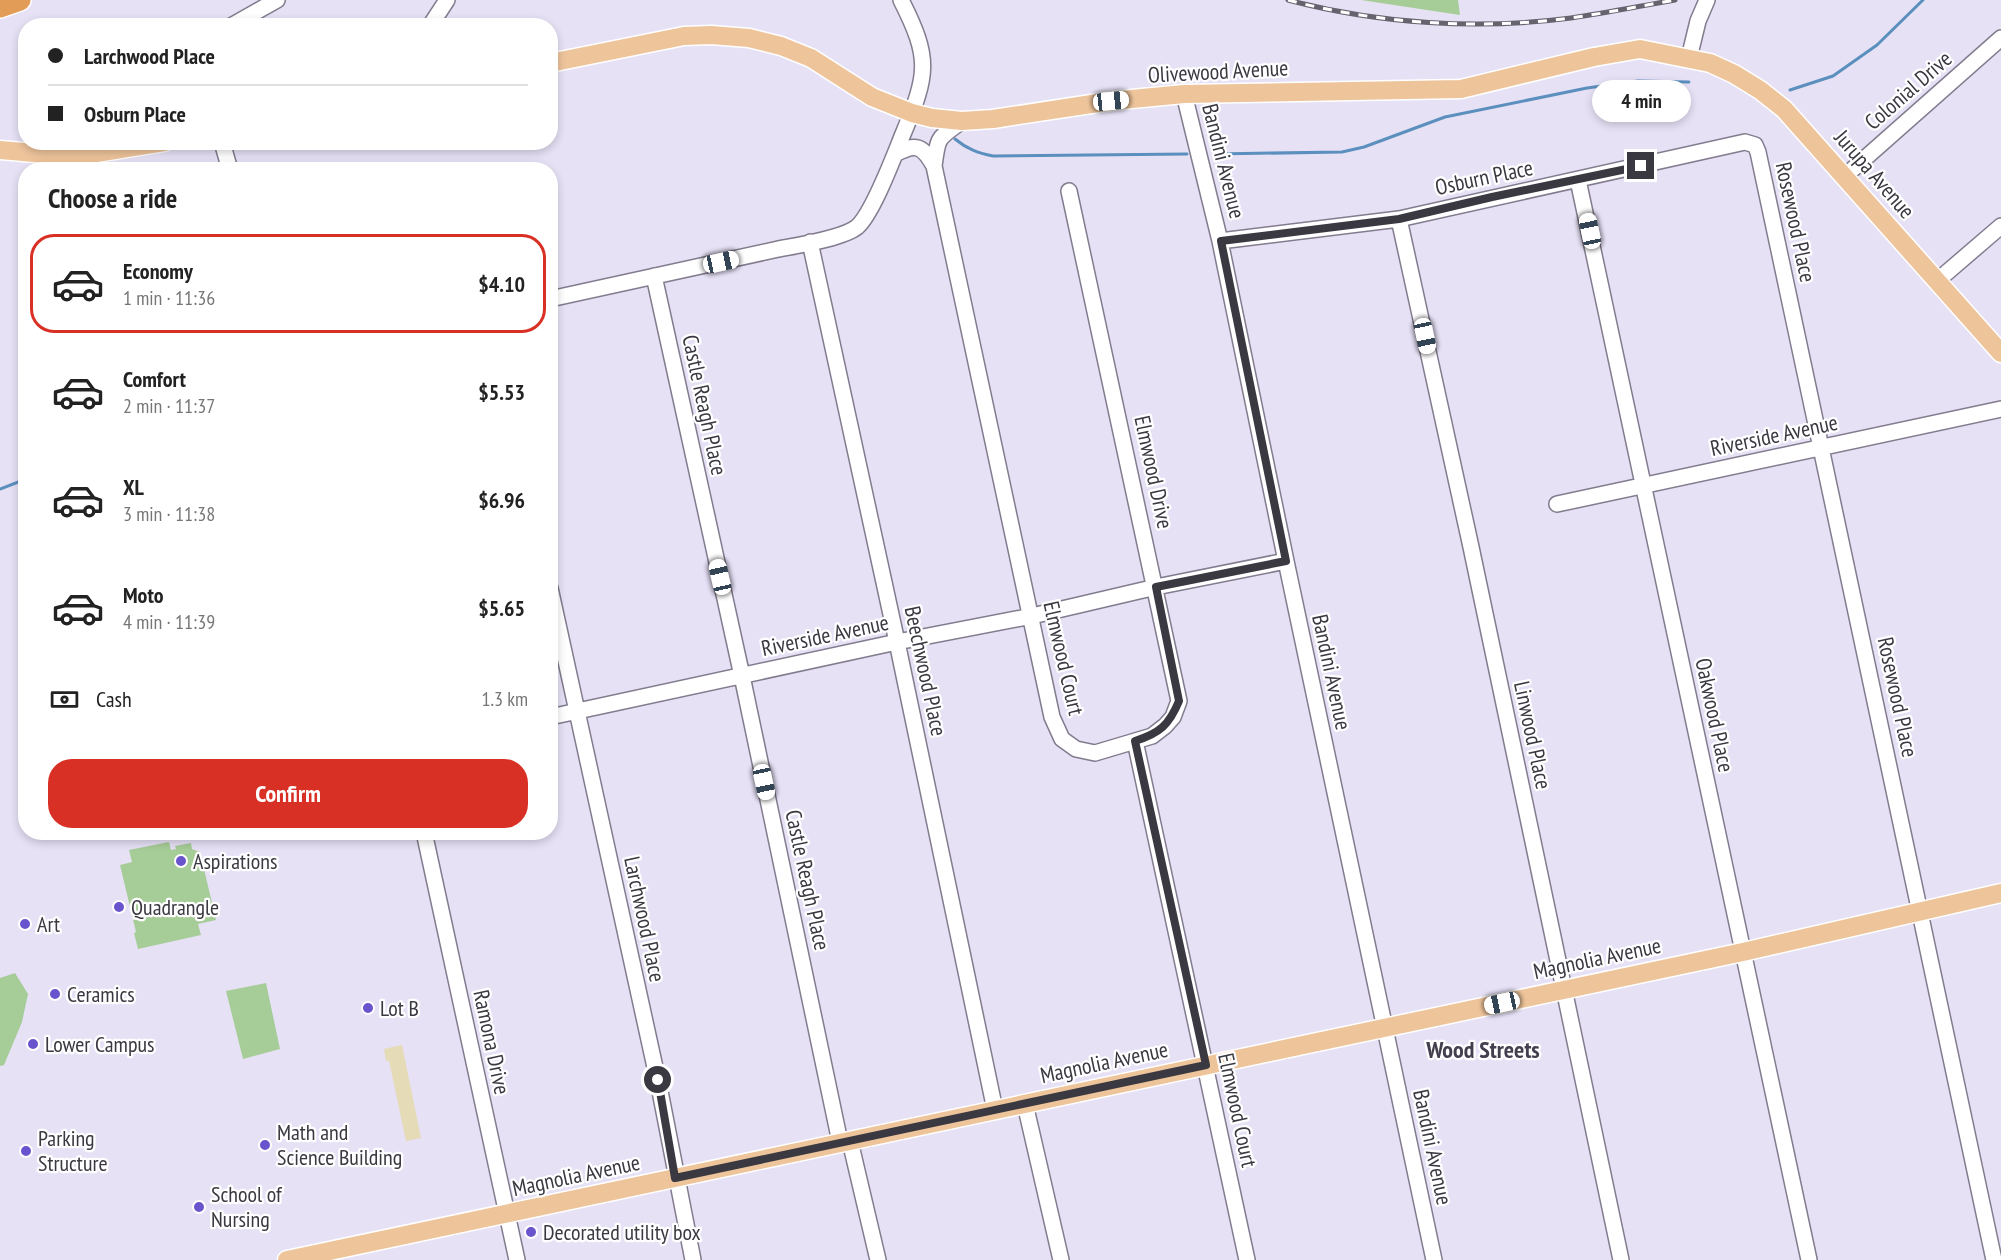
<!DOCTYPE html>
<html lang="en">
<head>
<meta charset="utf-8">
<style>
	:root { --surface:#fff; --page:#f2f2f2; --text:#222; --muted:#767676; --line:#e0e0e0; --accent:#d93025 }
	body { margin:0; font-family:"PT Sans Narrow",sans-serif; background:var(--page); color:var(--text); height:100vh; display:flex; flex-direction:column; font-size:22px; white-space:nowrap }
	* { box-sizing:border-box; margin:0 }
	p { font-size:20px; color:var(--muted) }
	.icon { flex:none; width:33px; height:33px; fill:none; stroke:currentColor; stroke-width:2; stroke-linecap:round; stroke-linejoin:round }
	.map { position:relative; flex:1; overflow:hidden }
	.panel { position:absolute; left:18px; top:162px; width:540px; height:678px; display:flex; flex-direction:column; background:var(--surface); border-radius:24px; box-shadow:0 3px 9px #0003 }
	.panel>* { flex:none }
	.guide { position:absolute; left:18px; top:18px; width:540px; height:132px; border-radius:24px; box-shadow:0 3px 9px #0003; display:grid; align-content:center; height:132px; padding:0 30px; background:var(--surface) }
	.end { position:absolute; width:27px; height:27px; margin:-14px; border:8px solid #3a3840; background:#fff; box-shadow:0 0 0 3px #fff }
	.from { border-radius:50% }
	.bubble { position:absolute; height:42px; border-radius:21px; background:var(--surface); box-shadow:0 3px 9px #0003; font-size:20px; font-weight:600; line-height:42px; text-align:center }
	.car { position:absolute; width:18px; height:36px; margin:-18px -9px; border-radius:8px; box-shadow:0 0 4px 2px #0007; background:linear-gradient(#fff 24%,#345 0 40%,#fff 0 76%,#345 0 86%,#fff 0) }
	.guide b { display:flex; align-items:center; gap:21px; height:57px; font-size:22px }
	.guide b+b { border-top:2px solid var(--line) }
	.guide i { width:15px; height:15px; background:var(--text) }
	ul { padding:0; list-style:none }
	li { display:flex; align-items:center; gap:18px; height:99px; margin:0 12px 9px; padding:0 18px; border:3px solid transparent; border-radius:24px }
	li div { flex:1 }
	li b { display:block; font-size:22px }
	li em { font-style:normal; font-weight:600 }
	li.selected { border-color:var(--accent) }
	li>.icon { width:54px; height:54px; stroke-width:1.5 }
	h2 { padding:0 30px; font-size:27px; line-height:72px }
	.pay { display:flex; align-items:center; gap:15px; height:66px; padding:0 30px; font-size:22px }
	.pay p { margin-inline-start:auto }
	.action { display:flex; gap:12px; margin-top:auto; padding:12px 30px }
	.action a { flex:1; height:69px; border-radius:24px; background:var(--accent); color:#fff; font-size:24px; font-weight:600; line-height:69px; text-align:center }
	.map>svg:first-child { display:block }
	.green { fill:#a6cc97 }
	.sand { fill:#e5dbb6 }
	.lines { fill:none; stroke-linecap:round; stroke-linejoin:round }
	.stream { stroke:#5b8fbd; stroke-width:3 }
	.minor-casing { stroke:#827c8e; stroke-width:18 }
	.major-casing { stroke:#fff; stroke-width:21 }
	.highway-casing { stroke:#fff; stroke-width:24 }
	.minor { stroke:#fff; stroke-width:15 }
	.major { stroke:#eec49b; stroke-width:18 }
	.highway { stroke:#e29c58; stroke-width:21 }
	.rail-casing { stroke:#66636e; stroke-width:5 }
	.rail { stroke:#fff; stroke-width:3; stroke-dasharray:9; stroke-linecap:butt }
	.route { stroke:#3a3840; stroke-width:8 }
	.poi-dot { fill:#6954ce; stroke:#fff; stroke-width:2 }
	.labels { text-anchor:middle; stroke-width:4.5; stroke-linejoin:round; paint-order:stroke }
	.street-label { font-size:22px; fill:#3a3840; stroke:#fff }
	.poi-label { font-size:22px; fill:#3a3840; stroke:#fff; text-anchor:start }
	.neighbourhood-label { font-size:24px; font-weight:bold; fill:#443f4f; stroke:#fff }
</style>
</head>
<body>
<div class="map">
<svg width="2001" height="1260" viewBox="0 0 2001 1260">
	<rect width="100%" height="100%" fill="#e7e1f6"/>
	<!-- green -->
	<path class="green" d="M1361,0H1458L1460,15Z
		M169,842L171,850L176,849L175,846L191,843L192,849L200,852L216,920L198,924L201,935L138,949L134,933L136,932L120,865L132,862L129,850Z
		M15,973L28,994L22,1022L4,1065L0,1066V978Z
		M266,983L280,1049L243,1059L226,991Z"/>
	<!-- sand -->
	<path class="sand" d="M402,1045L421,1138L406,1141L389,1061H386L384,1049Z"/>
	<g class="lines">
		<!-- stream -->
		<path class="stream" d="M1790,90L1833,76L1877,45L1923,0
			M955,139C967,149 978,153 993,156L1187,154
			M1214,154L1342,152L1364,147L1445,117L1587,88L1638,81L1689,82
			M204,170L207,166
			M0,489L26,479"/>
		<defs>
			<path id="minor" d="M231,26L277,0
				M430,26L447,0
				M1689,58L1698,21L1707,0
				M1184,94L1220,241L1286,561L1434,1260
				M962,121C938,139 938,135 934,166L1052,717L1062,739L1076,749L1095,753L1152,736L1165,726L1173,717L1179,701L1069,191
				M222,142L230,170
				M895,154C916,143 922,145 934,166
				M1845,176L2001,38
				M1578,180L1809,1260
				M1399,219L1471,547L1621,1260
				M1220,241L1399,219L1745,142L1755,145L1758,152L1994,1260
				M810,242L897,642L995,1110
				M654,276L742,676L840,1142
				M1937,281L2001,226
				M550,299C625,283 699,266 774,250C793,246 842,239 857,227C873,213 894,156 903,134C928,74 931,59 901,0
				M1557,504L2001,409
				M550,588L658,1081L693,1260
				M550,717L897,642L1032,616L1156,587L1286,561
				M1135,741L1247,1260
				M424,832L517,1260
				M1025,1104L1061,1260
				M850,1141L878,1260"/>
			<path id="major" d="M550,63L684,36L711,35L749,38L781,46L811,58L872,97L912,113L932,118L962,121L993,119L1111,101L1184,94L1461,89L1594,57L1640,49L1710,63L1734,74L1760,90L1784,109L2001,353
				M0,150L57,155L90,154L164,142
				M287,1260L1743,952L2001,893"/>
			<path id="highway" d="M0,7L20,0"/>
		</defs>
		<!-- minor casing -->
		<use href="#minor" class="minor-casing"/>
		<!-- major casing -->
		<use href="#major" class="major-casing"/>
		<!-- highway casing -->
		<use href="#highway" class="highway-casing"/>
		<!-- minor -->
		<use href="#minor" class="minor"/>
		<!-- major -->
		<use href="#major" class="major"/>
		<!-- highway -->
		<use href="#highway" class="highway"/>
		<defs>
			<path id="rail" d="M1288,0C1379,24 1478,30 1571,18C1606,13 1640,6 1675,0"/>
		</defs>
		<!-- rail casing -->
		<use href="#rail" class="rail-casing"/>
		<!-- rail -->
		<use href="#rail" class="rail"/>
	</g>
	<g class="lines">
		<!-- route -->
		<path class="route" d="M658,1080L675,1178L1206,1065L1135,741C1160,733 1169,725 1179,701L1156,587L1286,561L1221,241L1399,219L1492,197L1641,166"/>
	</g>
	<!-- markers -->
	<g class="poi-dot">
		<circle cx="181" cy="861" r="6"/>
		<circle cx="119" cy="907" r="6"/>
		<circle cx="25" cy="924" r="6"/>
		<circle cx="55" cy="994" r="6"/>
		<circle cx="368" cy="1008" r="6"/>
		<circle cx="33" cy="1044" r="6"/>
		<circle cx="265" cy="1145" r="6"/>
		<circle cx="26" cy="1151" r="6"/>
		<circle cx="199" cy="1207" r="6"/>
		<circle cx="531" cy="1232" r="6"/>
	</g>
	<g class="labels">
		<!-- street labels -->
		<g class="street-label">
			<text transform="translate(1218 71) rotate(-3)" y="8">Olivewood Avenue</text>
			<text transform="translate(1908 90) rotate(-41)" y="8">Colonial Drive</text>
			<text transform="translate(1224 161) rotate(76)" y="8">Bandini Avenue</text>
			<text transform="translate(1875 174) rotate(49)" y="8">Jurupa Avenue</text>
			<text transform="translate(1484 177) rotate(-12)" y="8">Osburn Place</text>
			<text transform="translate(1796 222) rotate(78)" y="8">Rosewood Place</text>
			<text transform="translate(705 405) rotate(78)" y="8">Castle Reagh Place</text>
			<text transform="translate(1774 435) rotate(-12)" y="8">Riverside Avenue</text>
			<text transform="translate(1154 472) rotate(78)" y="8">Elmwood Drive</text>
			<text transform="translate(825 635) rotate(-12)" y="8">Riverside Avenue</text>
			<text transform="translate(1064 658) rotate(77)" y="8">Elmwood Court</text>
			<text transform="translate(926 671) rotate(78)" y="8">Beechwood Place</text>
			<text transform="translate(1332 672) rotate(78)" y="8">Bandini Avenue</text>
			<text transform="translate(1898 697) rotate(78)" y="8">Rosewood Place</text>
			<text transform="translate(1715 715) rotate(78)" y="8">Oakwood Place</text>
			<text transform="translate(1533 735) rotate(78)" y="8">Linwood Place</text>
			<text transform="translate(808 880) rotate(78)" y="8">Castle Reagh Place</text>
			<text transform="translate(645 919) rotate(78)" y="8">Larchwood Place</text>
			<text transform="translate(1597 958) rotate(-12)" y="8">Magnolia Avenue</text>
			<text transform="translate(492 1042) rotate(78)" y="8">Ramona Drive</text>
			<text transform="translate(1104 1062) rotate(-12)" y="8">Magnolia Avenue</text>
			<text transform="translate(1238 1110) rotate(78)" y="8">Elmwood Court</text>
			<text transform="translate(1433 1147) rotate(78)" y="8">Bandini Avenue</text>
			<text transform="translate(576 1175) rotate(-12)" y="8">Magnolia Avenue</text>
		</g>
		<!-- poi labels -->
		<g class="poi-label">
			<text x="193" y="869">Aspirations</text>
			<text x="131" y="915">Quadrangle</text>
			<text x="37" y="932">Art</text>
			<text x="67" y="1002">Ceramics</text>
			<text x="380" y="1016">Lot B</text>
			<text x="45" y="1052">Lower Campus</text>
			<text x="277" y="1140">Math and<tspan x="277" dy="25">Science Building</tspan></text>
			<text x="38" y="1146">Parking<tspan x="38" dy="25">Structure</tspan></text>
			<text x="211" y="1202">School of<tspan x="211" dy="25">Nursing</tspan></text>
			<text x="543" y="1240">Decorated utility box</text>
		</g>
		<!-- neighbourhood labels -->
		<g class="neighbourhood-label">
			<text x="1483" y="1058">Wood Streets</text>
		</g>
	</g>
</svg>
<i class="end from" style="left:658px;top:1080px"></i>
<i class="end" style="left:1641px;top:166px"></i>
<div class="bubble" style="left:1592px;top:80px;width:99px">4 min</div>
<i class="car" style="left:1111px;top:101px;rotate:84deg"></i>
<i class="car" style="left:1590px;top:231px;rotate:348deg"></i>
<i class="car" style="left:721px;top:262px;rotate:78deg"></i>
<i class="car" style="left:1425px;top:336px;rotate:168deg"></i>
<i class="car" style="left:720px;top:577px;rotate:347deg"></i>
<i class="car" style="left:764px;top:782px;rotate:168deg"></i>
<i class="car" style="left:1502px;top:1003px;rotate:258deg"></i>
<div class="guide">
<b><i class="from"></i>Larchwood Place</b>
<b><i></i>Osburn Place</b>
</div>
<section class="panel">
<h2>Choose a ride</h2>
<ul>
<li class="selected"><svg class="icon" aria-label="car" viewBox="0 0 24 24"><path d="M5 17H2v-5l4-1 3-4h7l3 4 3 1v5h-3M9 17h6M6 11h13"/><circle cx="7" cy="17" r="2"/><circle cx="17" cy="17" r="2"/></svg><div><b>Economy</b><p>1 min · 11:36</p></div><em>$4.10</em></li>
<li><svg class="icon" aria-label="car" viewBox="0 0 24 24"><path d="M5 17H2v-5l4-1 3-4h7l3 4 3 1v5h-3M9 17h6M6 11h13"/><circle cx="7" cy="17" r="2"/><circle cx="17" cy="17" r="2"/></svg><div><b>Comfort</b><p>2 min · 11:37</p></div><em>$5.53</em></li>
<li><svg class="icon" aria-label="car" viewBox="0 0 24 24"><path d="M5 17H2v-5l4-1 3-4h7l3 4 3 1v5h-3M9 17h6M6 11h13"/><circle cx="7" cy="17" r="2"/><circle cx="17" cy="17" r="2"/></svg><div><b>XL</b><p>3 min · 11:38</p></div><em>$6.96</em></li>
<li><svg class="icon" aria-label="car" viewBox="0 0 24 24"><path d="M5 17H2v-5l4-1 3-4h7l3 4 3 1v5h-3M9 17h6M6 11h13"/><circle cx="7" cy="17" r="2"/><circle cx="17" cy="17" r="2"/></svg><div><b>Moto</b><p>4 min · 11:39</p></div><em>$5.65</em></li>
</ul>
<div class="pay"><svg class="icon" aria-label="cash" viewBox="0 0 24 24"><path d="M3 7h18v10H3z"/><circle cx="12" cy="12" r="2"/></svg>Cash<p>1.3 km</p></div>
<div class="action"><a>Confirm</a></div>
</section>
</div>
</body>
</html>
